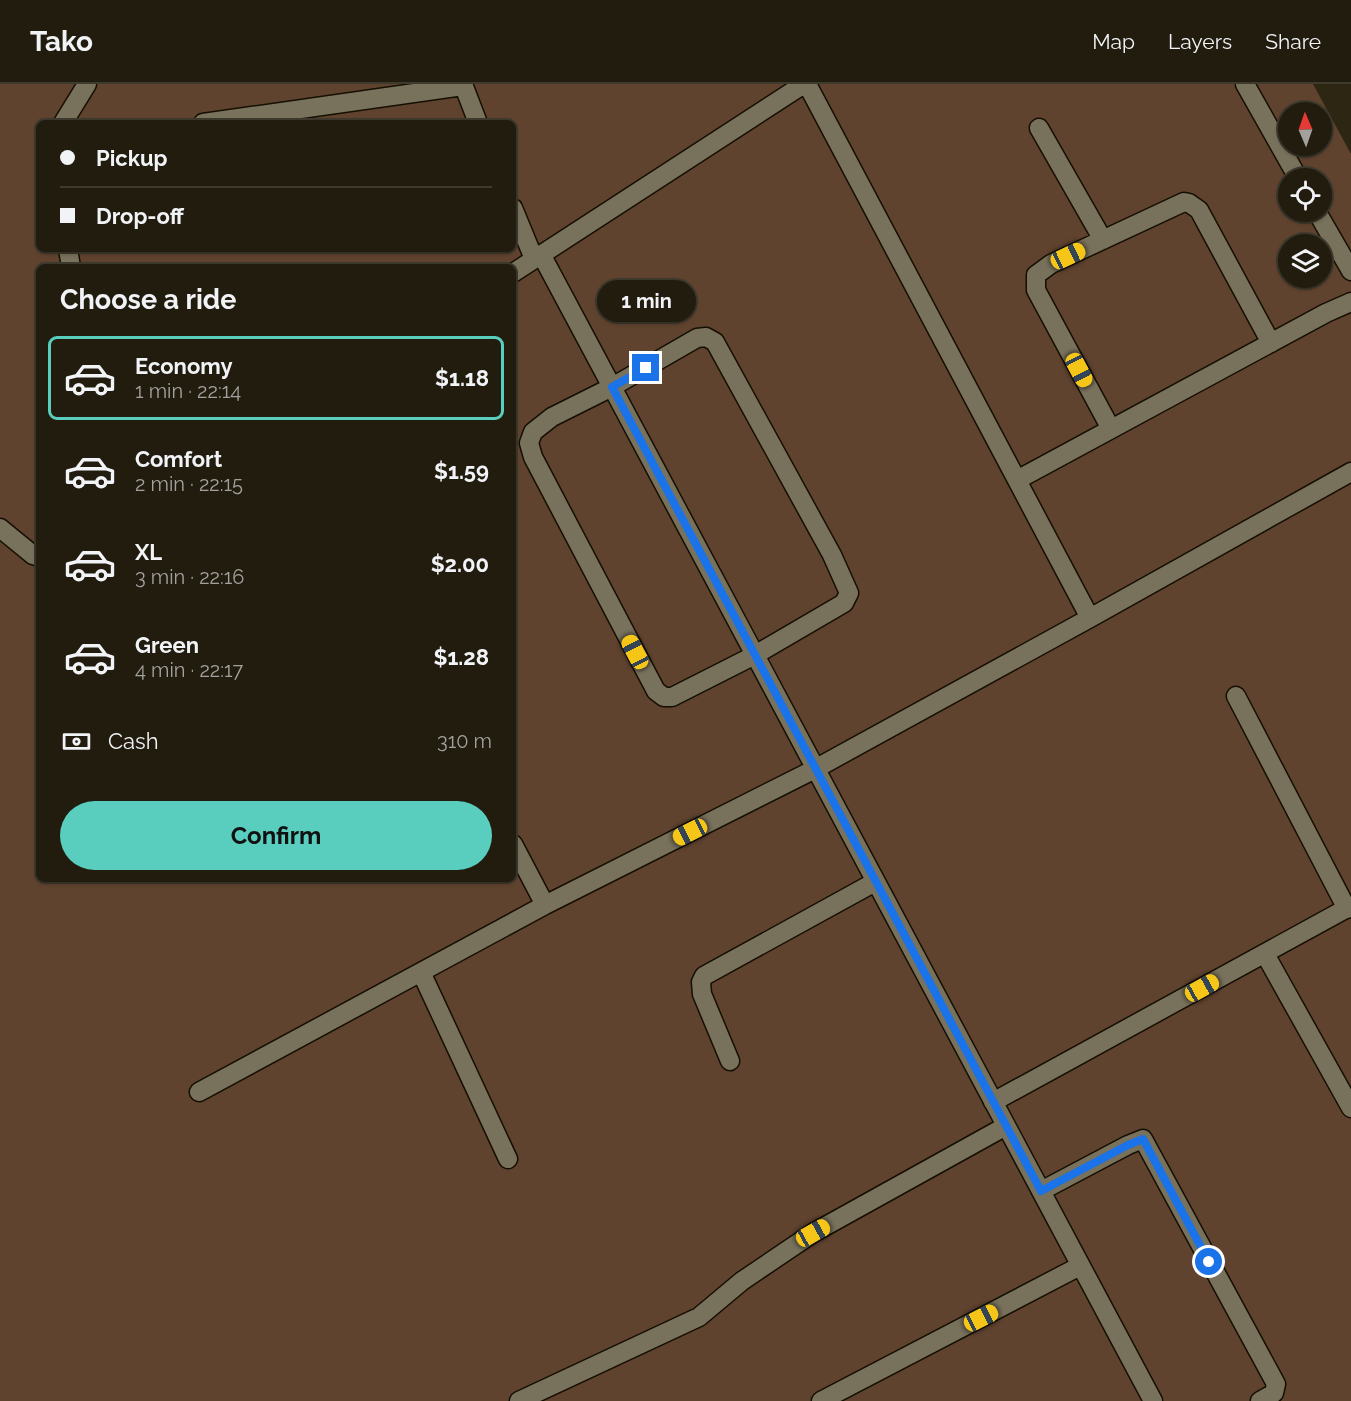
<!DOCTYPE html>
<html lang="en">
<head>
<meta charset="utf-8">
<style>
	:root { --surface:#211c0e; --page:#292517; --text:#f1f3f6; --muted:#a2a19e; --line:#3e3a2e; --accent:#59cebe }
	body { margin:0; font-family:Raleway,sans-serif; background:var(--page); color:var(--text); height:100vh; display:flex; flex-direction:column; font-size:22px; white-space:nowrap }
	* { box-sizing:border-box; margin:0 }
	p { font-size:20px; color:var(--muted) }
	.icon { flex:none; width:33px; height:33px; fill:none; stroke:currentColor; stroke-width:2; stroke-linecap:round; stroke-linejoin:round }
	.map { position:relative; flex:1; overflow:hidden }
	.panel { position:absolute; left:36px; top:180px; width:480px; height:618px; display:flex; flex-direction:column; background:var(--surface); border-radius:9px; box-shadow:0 2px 4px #0004,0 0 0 2px var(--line) }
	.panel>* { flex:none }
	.hud { position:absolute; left:36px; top:36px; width:480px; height:132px; border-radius:9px; box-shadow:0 2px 4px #0004,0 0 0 2px var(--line); display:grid; align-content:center; height:132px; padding:0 24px; background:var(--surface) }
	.needle { width:39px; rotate:358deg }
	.controls { position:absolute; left:1278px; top:18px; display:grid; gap:12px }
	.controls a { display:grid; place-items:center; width:54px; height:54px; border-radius:50%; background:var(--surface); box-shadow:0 2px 4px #0004,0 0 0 2px var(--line); font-size:30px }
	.end { position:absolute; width:27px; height:27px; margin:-14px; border:8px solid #1a73e8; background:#fff; box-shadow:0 0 0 3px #fff }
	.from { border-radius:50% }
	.bubble { position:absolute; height:42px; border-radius:21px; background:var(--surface); box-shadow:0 2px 4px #0004,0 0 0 2px var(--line); font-size:20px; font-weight:700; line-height:42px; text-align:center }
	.car { position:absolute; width:18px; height:36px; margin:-18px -9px; border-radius:8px; box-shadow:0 0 4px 2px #0007; background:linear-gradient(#f5c518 24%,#345 0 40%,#f5c518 0 76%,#345 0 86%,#f5c518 0) }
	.hud b { display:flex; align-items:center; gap:21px; height:57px; font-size:22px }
	.hud b+b { border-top:2px solid var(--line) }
	.hud i { width:15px; height:15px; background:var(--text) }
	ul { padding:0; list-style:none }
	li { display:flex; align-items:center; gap:18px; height:84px; margin:0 12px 9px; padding:0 12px; border:3px solid transparent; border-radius:9px }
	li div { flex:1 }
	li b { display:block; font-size:22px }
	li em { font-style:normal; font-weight:700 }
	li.active { border-color:var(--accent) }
	li>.icon { width:54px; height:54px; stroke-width:1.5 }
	h2 { padding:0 24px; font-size:27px; line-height:72px }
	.pay { display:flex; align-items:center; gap:15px; height:66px; padding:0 24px; font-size:22px }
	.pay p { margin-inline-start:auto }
	.button { display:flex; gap:12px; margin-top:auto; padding:12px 24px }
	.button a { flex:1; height:69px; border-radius:36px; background:var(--accent); color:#111; font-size:24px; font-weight:700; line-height:69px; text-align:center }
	header { display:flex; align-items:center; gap:36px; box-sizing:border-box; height:84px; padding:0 30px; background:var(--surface); border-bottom:2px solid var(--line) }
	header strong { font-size:28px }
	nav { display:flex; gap:33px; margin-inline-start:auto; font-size:21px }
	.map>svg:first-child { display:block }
	.green { fill:#60432f; fill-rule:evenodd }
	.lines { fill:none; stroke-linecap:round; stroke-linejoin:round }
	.minor-casing { stroke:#150f01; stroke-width:21 }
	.minor { stroke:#78715c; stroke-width:18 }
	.route { stroke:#1a73e8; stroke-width:8 }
</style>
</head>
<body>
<header>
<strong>Tako</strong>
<nav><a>Map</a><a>Layers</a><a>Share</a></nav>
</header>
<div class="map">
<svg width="1351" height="1317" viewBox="0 0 1351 1317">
	<rect width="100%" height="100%" fill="#2c2613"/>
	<!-- green -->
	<path class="green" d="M0,0H1313L1351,70V1317H0ZM1288,28H1322V62H1288ZM39,39H513V165H39ZM1288,94H1322V128H1288ZM1288,160H1322V194H1288ZM39,183H513V795H39Z"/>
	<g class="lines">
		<defs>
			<path id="minor" d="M463,0L478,39
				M807,0L1090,534
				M1245,0L1298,94
				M63,39L87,0
				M203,39L463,2
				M1039,44L1103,156
				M513,124L534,175
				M1317,128L1351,187
				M68,165L71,183
				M541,170L1153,1317
				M513,189L804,0
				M706,253L715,258L832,471L849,509L844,519L755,571L672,613H664L656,607L533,373L529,359L533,348L552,333L612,303L697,254Z
				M1111,345L1036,206V191L1051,180L1184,118L1189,119L1199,126L1271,259
				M1017,396L1326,229L1351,218
				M0,444L33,471L39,473
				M1236,612L1347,825
				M513,760L545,821
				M1265,870L1351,1024
				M421,888L508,1075
				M730,977L702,910L701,898L704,892L875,798
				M199,1008L545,821L815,685L1090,534L1351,388
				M993,1018L1351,822
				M1041,1107L1128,1061L1143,1055L1276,1300L1274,1309L1260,1317
				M519,1317L699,1233L742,1197L813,1149L1006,1042
				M821,1317L1080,1182"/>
		</defs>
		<!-- minor casing -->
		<use href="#minor" class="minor-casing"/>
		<!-- minor -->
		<use href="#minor" class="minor"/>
	</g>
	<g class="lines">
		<!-- route -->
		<path class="route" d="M646,284L612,303L1041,1107L1128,1061L1143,1055L1209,1178"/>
	</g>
</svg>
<div class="controls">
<a><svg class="needle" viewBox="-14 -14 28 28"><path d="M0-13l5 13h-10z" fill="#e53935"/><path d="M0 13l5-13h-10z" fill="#a2a19e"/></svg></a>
<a><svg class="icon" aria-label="locate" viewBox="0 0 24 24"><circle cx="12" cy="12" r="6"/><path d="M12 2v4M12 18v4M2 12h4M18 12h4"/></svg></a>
<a><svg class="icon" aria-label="layers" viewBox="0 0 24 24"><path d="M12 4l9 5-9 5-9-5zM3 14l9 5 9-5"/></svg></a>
</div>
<i class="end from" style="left:1209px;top:1178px"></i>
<i class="end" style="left:646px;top:284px"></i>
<div class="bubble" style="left:597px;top:196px;width:99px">1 min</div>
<i class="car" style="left:1068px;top:172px;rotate:65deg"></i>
<i class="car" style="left:1079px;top:286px;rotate:152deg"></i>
<i class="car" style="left:635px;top:568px;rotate:332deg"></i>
<i class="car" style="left:690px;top:748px;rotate:243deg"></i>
<i class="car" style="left:1202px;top:904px;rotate:61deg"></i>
<i class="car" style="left:813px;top:1149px;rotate:61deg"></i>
<i class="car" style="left:981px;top:1234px;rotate:63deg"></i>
<div class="hud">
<b><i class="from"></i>Pickup</b>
<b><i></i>Drop-off</b>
</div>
<section class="panel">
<h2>Choose a ride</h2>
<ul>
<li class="active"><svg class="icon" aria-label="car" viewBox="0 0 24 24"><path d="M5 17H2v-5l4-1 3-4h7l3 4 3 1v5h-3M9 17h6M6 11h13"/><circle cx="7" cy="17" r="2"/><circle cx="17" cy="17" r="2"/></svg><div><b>Economy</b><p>1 min · 22:14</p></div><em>$1.18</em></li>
<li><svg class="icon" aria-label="car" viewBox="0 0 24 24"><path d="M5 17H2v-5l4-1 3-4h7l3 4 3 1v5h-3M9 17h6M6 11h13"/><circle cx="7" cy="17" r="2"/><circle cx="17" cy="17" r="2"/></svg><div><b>Comfort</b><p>2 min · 22:15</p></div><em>$1.59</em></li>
<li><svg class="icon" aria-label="car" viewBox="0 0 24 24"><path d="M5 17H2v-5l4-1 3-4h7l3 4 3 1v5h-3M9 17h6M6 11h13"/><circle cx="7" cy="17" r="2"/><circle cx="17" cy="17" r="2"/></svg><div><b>XL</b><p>3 min · 22:16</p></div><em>$2.00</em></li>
<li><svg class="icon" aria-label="car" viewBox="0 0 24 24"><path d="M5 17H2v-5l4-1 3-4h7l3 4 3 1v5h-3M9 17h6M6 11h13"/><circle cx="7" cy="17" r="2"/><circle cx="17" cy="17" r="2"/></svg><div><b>Green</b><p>4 min · 22:17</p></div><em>$1.28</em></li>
</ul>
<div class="pay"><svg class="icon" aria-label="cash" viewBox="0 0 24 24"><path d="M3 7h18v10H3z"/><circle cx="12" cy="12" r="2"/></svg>Cash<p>310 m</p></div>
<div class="button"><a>Confirm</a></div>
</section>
</div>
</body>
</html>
